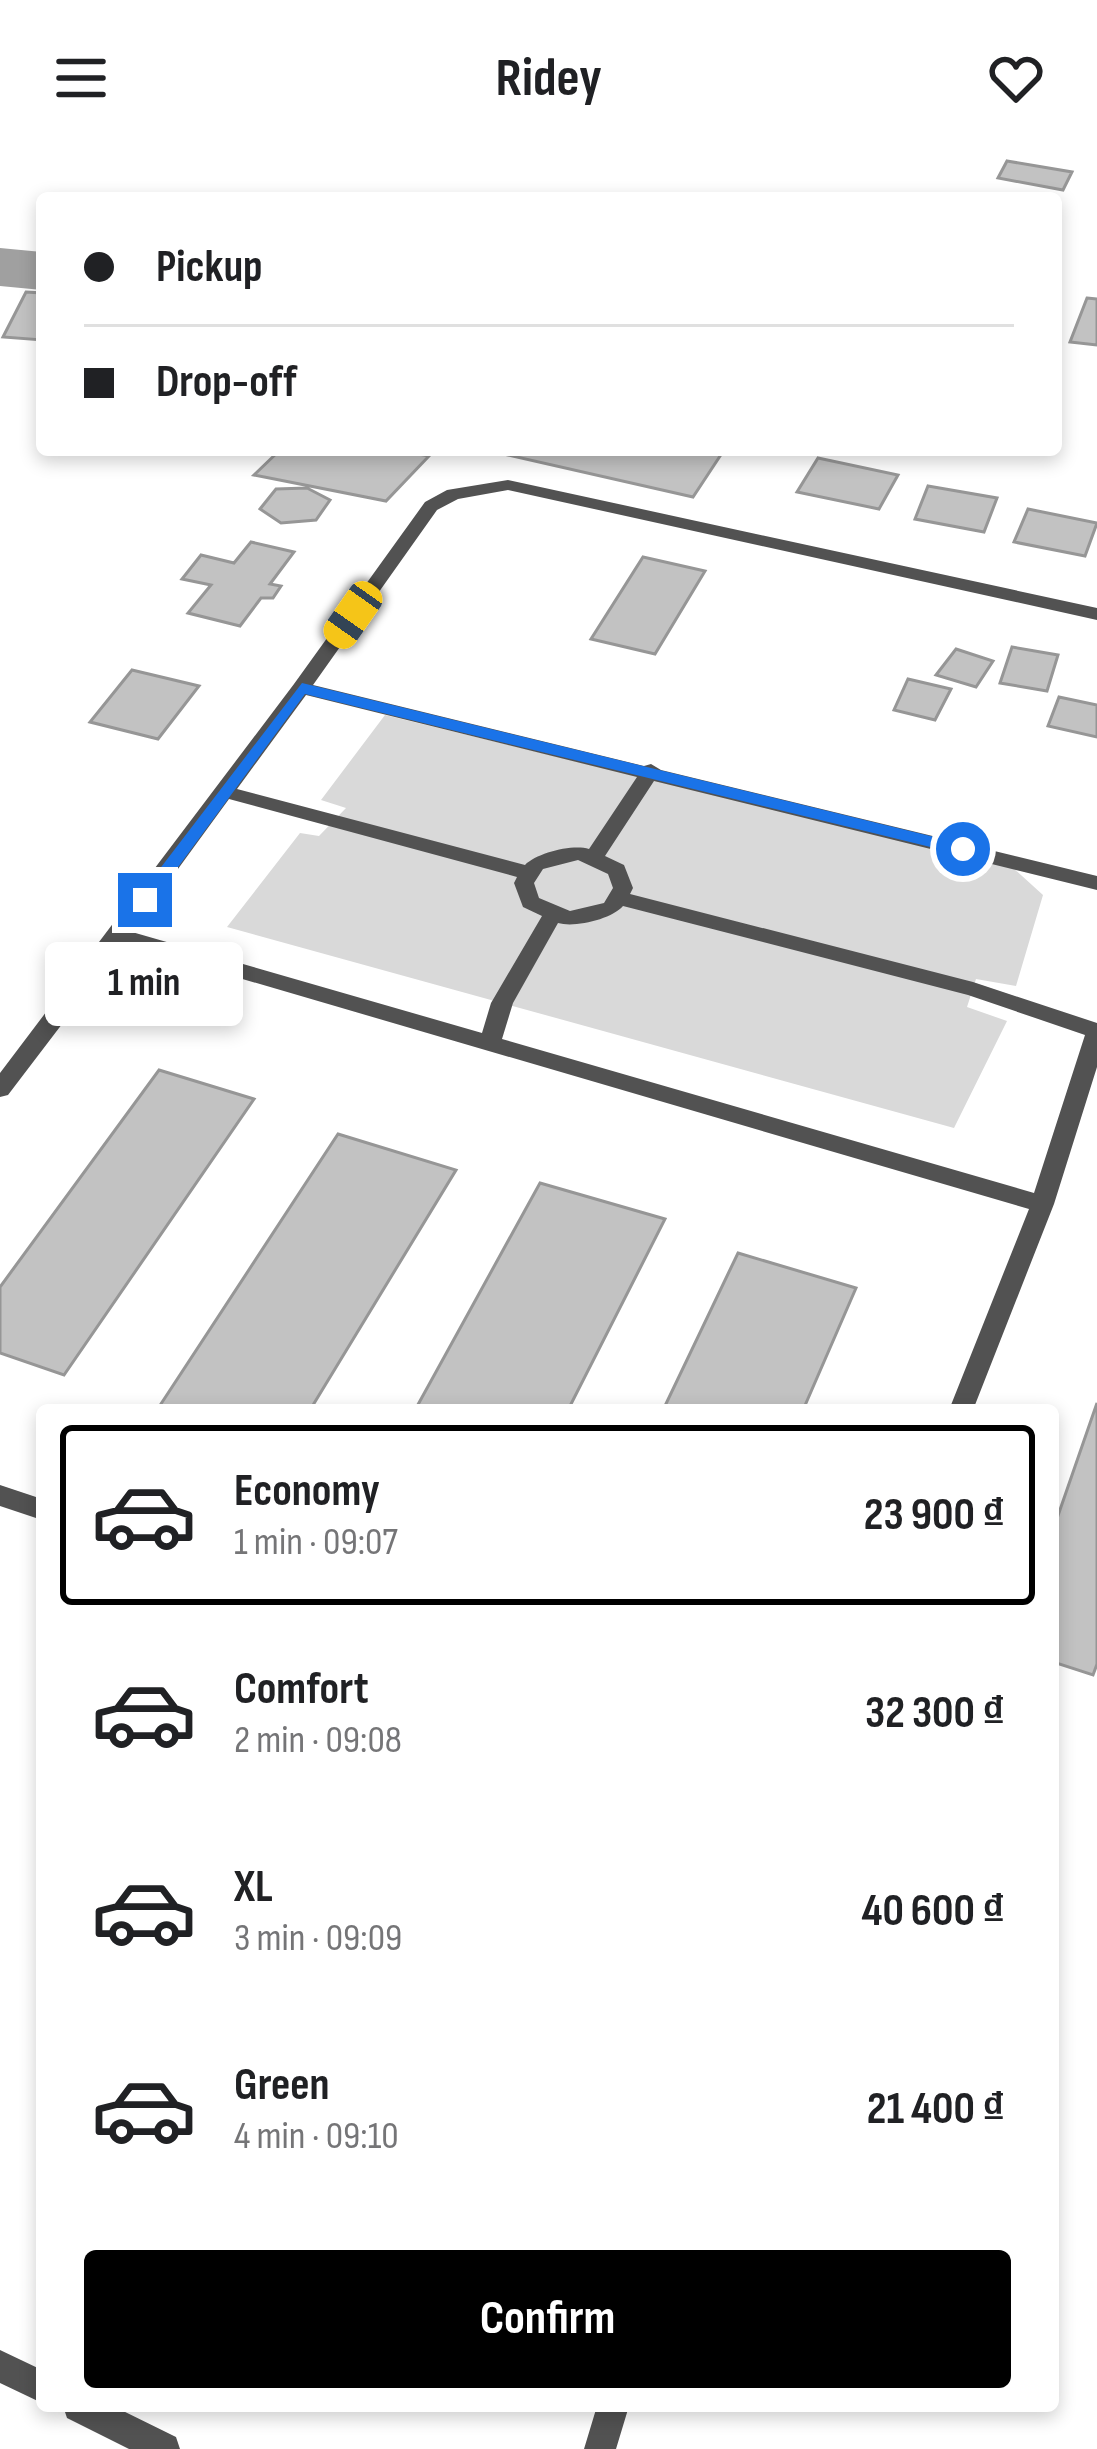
<!DOCTYPE html>
<html lang="en">
<head>
<meta charset="utf-8">
<style>
	:root { --surface:#fff; --page:#f6f6f6; --text:#202124; --muted:#757577; --line:#e0e0e0; --accent:#000 }
	body { margin:0; font-family:"Sofia Sans Condensed",sans-serif; background:var(--page); color:var(--text); height:100vh; display:flex; flex-direction:column; font-size:45px; white-space:nowrap }
	* { box-sizing:border-box; margin:0 }
	p { font-size:39px; color:var(--muted) }
	.icon { flex:none; width:66px; height:66px; fill:none; stroke:currentColor; stroke-width:2; stroke-linecap:round; stroke-linejoin:round }
	.map { position:relative; flex:1; overflow:hidden }
	.panel { position:absolute; left:36px; top:1248px; width:1023px; height:1008px; display:flex; flex-direction:column; background:var(--surface); border-radius:12px; box-shadow:0 6px 18px #0003 }
	.panel>* { flex:none }
	.top-card { position:absolute; left:36px; top:36px; width:1026px; height:264px; border-radius:12px; box-shadow:0 6px 18px #0003; display:grid; align-content:center; height:264px; padding:0 48px; background:var(--surface) }
	.end { position:absolute; width:54px; height:54px; margin:-27px; border:15px solid #1a73e8; background:#fff; box-shadow:0 0 0 6px #fff }
	.from { border-radius:50% }
	.bubble { position:absolute; height:84px; border-radius:12px; background:var(--surface); box-shadow:0 6px 18px #0003; font-size:39px; font-weight:700; line-height:84px; text-align:center }
	.car { position:absolute; width:36px; height:72px; margin:-36px -18px; border-radius:15px; box-shadow:0 0 9px 3px #0007; background:linear-gradient(#f5c518 24%,#345 0 40%,#f5c518 0 76%,#345 0 86%,#f5c518 0) }
	.top-card b { display:flex; align-items:center; gap:42px; height:114px; font-size:45px }
	.top-card b+b { border-top:3px solid var(--line) }
	.top-card i { width:30px; height:30px; background:var(--text) }
	ul { padding:21px 0 0; list-style:none }
	li { display:flex; align-items:center; gap:36px; height:180px; margin:0 24px 18px; padding:0 24px; border:6px solid transparent; border-radius:12px }
	li div { flex:1 }
	li b { display:block; font-size:45px }
	li em { font-style:normal; font-weight:700 }
	li.selected { border-color:var(--accent) }
	li>.icon { width:108px; height:108px; stroke-width:1.5 }
	.button { display:flex; gap:24px; margin-top:auto; padding:24px 48px }
	.button a { flex:1; height:138px; border-radius:12px; background:var(--accent); color:#fff; font-size:48px; font-weight:700; line-height:138px; text-align:center }
	header { display:flex; justify-content:space-between; align-items:center; height:156px; padding:0 48px; background:var(--surface); font-size:54px; font-weight:700 }
	.map>svg:first-child { display:block }
	.green { fill:#d9d9d9 }
	.lines { fill:none; stroke-linecap:round; stroke-linejoin:round }
	.river { fill:#a0a0a0; fill-rule:evenodd }
	.building { fill:#c2c2c2; stroke:#969696; stroke-width:3 }
	.street { fill:#525252; fill-rule:evenodd }
	.route { fill:#1a73e8 }
</style>
</head>
<body>
<header><svg class="icon" aria-label="menu" viewBox="0 0 24 24"><path d="M4 6h16M4 12h16M4 18h16"/></svg>Ridey<svg class="icon" aria-label="heart" viewBox="0 0 24 24"><path d="M12 20l-8-8c-3-5 5-10 8-4 3-6 11-1 8 4z"/></svg></header>
<div class="map">
<svg width="1097" height="2293" viewBox="0 0 1097 2293">
	<rect width="100%" height="100%" fill="#fff"/>
	<!-- green -->
	<path class="green" d="M385,559L1012,711L1043,739L1016,830L976,823L967,851L1007,865L954,972L227,771L300,677L319,680L346,652L321,644Z"/>
	<g class="lines">
		<!-- river -->
		<path class="river" d="M0,92L42,96V134L0,130Z"/>
	</g>
	<!-- building -->
	<path class="building" d="M1007,5L1072,16L1063,34L998,22Z
		M26,136L42,137V184L3,181Z
		M1087,142L1097,143V189L1070,186Z
		M280,294H398L429,300L386,345L254,319Z
		M486,294H724L693,341Z
		M818,302L898,319L879,353L797,336Z
		M928,330L997,342L984,376L915,363Z
		M307,332L330,344L316,364L281,367L260,353L276,333Z
		M1028,353L1097,367L1085,400L1014,386Z
		M251,386L294,396L270,428L281,430L273,442H261L240,470L188,457L211,429L182,423L201,399L234,407Z
		M643,401L705,415L655,498L591,483Z
		M1012,491L1058,499L1047,535L1000,527Z
		M956,493L993,505L976,531L936,519Z
		M132,514L199,530L158,583L90,566Z
		M908,523L951,533L935,564L894,554Z
		M1059,541L1097,549V581L1048,570Z
		M159,914L254,943L64,1219L0,1197V1131Z
		M338,978L456,1014L310,1254H157Z
		M540,1027L665,1063L568,1254H415Z
		M738,1097L856,1132L803,1254H663Z
		M1097,1247V1508L1093,1519L1053,1506V1374Z"/>
	<g class="lines">
		<!-- street -->
		<path class="street" d="M508,324L1097,452V464L508,334L458,343L437,354L313,529L644,610L651,608L661,614L1097,720V734L654,625L605,700L624,709L633,732L630,738L973,826L1097,867V911L1054,1048L973,1254H949L1029,1053L123,788L8,939L0,941V917L294,528L425,346L447,334ZM306,539L637,621L589,693C572,688 537,697 525,709L237,633ZM229,643L517,721L514,727L523,751L542,760L491,847L482,877L132,776ZM578,704L608,718L613,732L604,747L570,755L539,742L534,727L543,713ZM623,750L968,839L1085,879L1034,1037L502,883L513,847L558,767C575,772 612,763 623,750Z
			M0,1329L42,1343V1364L0,1350Z
			M0,2194L42,2214V2247L0,2227Z
			M63,2250H113L176,2281L180,2293H129L67,2262Z
			M597,2250H629L616,2293H584Z"/>
	</g>
	<!-- route -->
	<path class="route" d="M302,527L963,688L972,693L963,699L305,538L151,748H139V740Z"/>
</svg>
<i class="end from" style="left:963px;top:693px"></i>
<i class="end" style="left:145px;top:744px"></i>
<div class="bubble" style="left:45px;top:786px;width:198px">1 min</div>
<i class="car" style="left:353px;top:459px;rotate:215deg"></i>
<div class="top-card">
<b><i class="from"></i>Pickup</b>
<b><i></i>Drop-off</b>
</div>
<section class="panel">
<ul>
<li class="selected"><svg class="icon" aria-label="car" viewBox="0 0 24 24"><path d="M5 17H2v-5l4-1 3-4h7l3 4 3 1v5h-3M9 17h6M6 11h13"/><circle cx="7" cy="17" r="2"/><circle cx="17" cy="17" r="2"/></svg><div><b>Economy</b><p>1 min · 09:07</p></div><em>23 900 ₫</em></li>
<li><svg class="icon" aria-label="car" viewBox="0 0 24 24"><path d="M5 17H2v-5l4-1 3-4h7l3 4 3 1v5h-3M9 17h6M6 11h13"/><circle cx="7" cy="17" r="2"/><circle cx="17" cy="17" r="2"/></svg><div><b>Comfort</b><p>2 min · 09:08</p></div><em>32 300 ₫</em></li>
<li><svg class="icon" aria-label="car" viewBox="0 0 24 24"><path d="M5 17H2v-5l4-1 3-4h7l3 4 3 1v5h-3M9 17h6M6 11h13"/><circle cx="7" cy="17" r="2"/><circle cx="17" cy="17" r="2"/></svg><div><b>XL</b><p>3 min · 09:09</p></div><em>40 600 ₫</em></li>
<li><svg class="icon" aria-label="car" viewBox="0 0 24 24"><path d="M5 17H2v-5l4-1 3-4h7l3 4 3 1v5h-3M9 17h6M6 11h13"/><circle cx="7" cy="17" r="2"/><circle cx="17" cy="17" r="2"/></svg><div><b>Green</b><p>4 min · 09:10</p></div><em>21 400 ₫</em></li>
</ul>
<div class="button"><a>Confirm</a></div>
</section>
</div>
</body>
</html>
